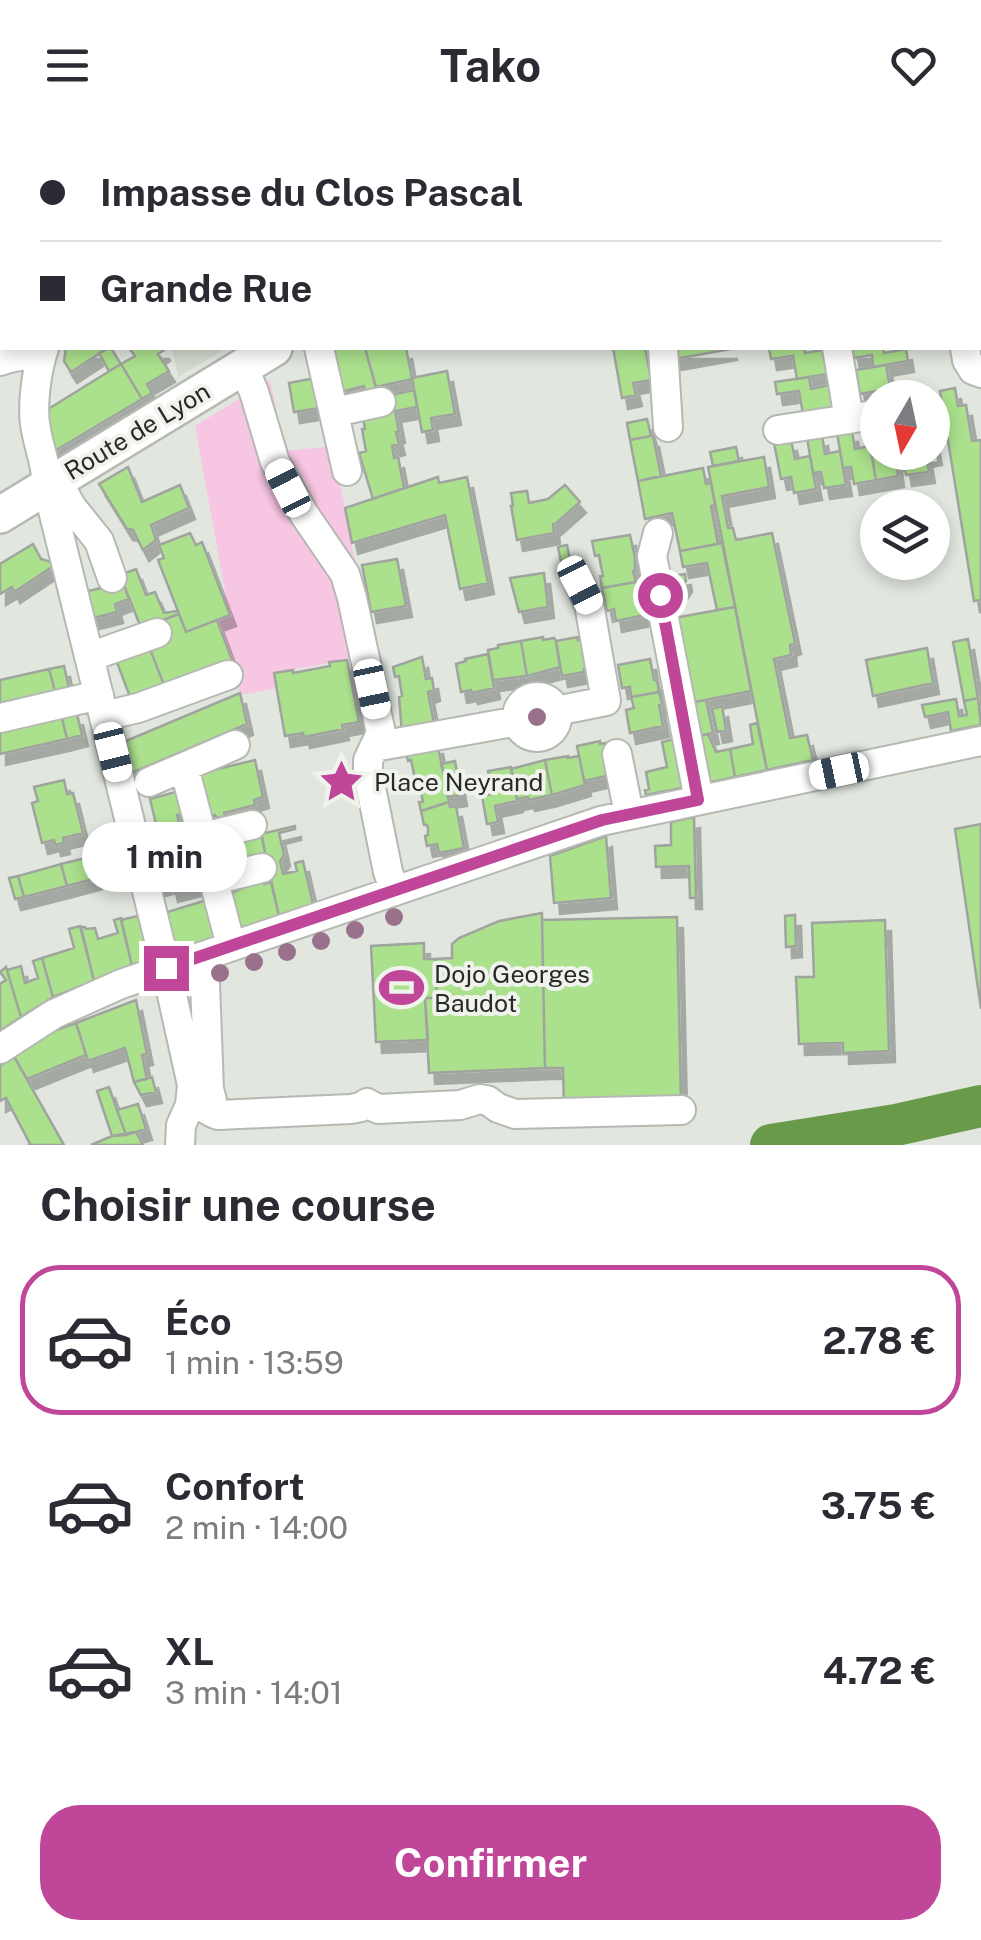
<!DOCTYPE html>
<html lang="fr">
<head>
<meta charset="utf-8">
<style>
	:root { --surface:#fff; --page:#f7f7f7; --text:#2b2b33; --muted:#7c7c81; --line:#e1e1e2; --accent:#c04699 }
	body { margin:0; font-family:"Public Sans",sans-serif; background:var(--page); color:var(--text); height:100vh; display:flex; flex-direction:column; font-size:38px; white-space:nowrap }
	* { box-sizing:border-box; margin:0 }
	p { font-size:32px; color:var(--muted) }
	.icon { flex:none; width:55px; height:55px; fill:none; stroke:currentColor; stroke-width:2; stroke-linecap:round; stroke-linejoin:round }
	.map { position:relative; height:1015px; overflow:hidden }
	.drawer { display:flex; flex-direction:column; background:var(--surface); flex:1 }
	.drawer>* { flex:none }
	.banner { position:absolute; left:0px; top:0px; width:982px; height:220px; box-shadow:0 5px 15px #0003; display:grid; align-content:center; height:220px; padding:0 40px; background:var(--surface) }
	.needle { width:65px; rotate:189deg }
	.controls { position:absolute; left:860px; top:250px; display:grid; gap:20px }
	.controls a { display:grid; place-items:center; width:90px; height:90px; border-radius:50%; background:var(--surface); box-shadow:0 5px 15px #0003; font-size:50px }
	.end { position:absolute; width:45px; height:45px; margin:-22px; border:12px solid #c04699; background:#fff; box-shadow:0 0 0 5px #fff }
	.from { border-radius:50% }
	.bubble { position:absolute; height:70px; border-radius:35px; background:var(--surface); box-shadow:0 5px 15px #0003; font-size:32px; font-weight:700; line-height:70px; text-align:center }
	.car { position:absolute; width:30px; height:60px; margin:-30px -15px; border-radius:12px; box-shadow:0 0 8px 2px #0007; background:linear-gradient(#fff 24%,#345 0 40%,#fff 0 76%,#345 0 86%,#fff 0) }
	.banner b { display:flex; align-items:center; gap:35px; height:95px; font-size:38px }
	.banner b+b { border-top:2px solid var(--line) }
	.banner i { width:25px; height:25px; background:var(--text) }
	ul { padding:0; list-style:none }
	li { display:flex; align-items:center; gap:30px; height:150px; margin:0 20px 15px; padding:0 20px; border:5px solid transparent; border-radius:40px }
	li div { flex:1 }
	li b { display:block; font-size:38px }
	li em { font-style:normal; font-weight:700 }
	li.on { border-color:var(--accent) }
	li>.icon { width:90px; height:90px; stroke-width:1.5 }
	h2 { padding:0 40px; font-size:45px; line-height:120px }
	.action { display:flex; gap:20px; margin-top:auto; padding:20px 40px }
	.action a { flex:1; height:115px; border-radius:40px; background:var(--accent); color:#fff; font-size:40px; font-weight:700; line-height:115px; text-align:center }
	header { display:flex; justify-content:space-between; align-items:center; height:130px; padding:0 40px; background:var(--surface); font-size:45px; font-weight:700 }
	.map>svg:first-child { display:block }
	.built { fill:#d2dacd }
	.green { fill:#f7c6e3 }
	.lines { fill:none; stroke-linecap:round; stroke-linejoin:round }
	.river { stroke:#689a4a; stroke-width:42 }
	.building { fill:#abe18d; stroke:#a0a49e; stroke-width:2.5; filter:url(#shadow) }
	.minor-casing { stroke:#b5b9b2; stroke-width:32 }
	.major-casing { stroke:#b5b9b2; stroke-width:40 }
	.minor { stroke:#fff; stroke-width:28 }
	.major { stroke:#fff; stroke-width:35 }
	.tree { fill:#99718b }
	.route { stroke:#c04699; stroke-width:12 }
	.labels { text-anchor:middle; stroke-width:8; stroke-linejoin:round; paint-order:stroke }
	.street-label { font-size:25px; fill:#292a28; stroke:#eff3ec }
	.poi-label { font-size:25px; fill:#292a28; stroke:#eff3ec; text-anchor:start }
</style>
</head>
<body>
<header><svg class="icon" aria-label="menu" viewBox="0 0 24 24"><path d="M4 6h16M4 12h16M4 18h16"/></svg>Tako<svg class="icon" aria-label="heart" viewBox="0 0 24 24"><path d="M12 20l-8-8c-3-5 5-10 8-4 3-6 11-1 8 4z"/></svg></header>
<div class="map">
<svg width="981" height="1015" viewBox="0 0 981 1015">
	<defs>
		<filter id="shadow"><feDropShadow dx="6" dy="11" stdDeviation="0" flood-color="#0004"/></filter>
	</defs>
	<rect width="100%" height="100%" fill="#e1e6df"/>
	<!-- built -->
	<path class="built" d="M172,218H227L178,247Z"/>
	<!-- green -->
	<path class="green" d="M270,250L285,321L333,316L373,525L274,543L277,558L246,564L240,563L232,530L217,490L230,484L224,467L226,466L195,296Z"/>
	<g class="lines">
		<!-- river -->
		<path class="river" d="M771,1015L896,995L981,976"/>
	</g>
	<!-- building -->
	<path class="building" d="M66,218H108L71,242L64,231Z
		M108,218H111L121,234L109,241L99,223Z
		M129,218H163L164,220L158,224L169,241L147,254L152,263L142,269L121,234L135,226Z
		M324,218H365L377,262L367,265L364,256L337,263Z
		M365,218H406L412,249L376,257Z
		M613,218H645L651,250L633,253L636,265L622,268Z
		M673,218H731V219L675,229Z
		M769,218H804L805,223L822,220L827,244L797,249L793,226L771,229Z
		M852,218H883L884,223L906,219L908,231L873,237L872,225L854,228Z
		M121,234L142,269L53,322L45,281Z
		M886,235L890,258L912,255L914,267L878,268L877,261L860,264L856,240Z
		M447,241L455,284L431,288L433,300L422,302L412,248Z
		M320,247L326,277L294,282L289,253Z
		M809,247L811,259L829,255L833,279L803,284L799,261L777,264L775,252Z
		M955,258L958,276L966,275L972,311L981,310V470L974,471L940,261Z
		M414,260L417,277L395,281L399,302H396L399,314L392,316L394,328L398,327L404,358L373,369L359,323L366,321L362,299H365L363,288L390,282L387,266Z
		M647,289L651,306L630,310L627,293Z
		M852,301L855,319L870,316L876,350L854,354L851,337L843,338L837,303Z
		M932,303L936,324L926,326L929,342L906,345L902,322H932Z
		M822,305L825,324L840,321L846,355L824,358L821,342L813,343L807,308Z
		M651,306H653L661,346L638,351L630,310Z
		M791,310L795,329L810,326L816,359L794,363L791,347L781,349L774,313Z
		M878,315V322H902L903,329L896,330L898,346L876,350L870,316Z
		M736,317L739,331L713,336L710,322Z
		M764,327L769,357L722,366L728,398H733L736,410L772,403L795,513L790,515L791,525L774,529L790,608L807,605L813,630L767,640L708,337Z
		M128,337L142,372L180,355L189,378L151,395L156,410L143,420L133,400L127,399L99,354Z
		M703,338L706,354L711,353L715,375L711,376L718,414L680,421L672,383L645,389L638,351Z
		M438,347L439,353L467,347L488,453L460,459L445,385L352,413L345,378Z
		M565,355L580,372L555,394H553L554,403L517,410L511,376H513L511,363L527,361L529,373L548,369Z
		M190,403L196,415L202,412L230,485L186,502L158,430L164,428L159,415Z
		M630,405L635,428V441H633L636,452L602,458L600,446H603L599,425L595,426L592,411Z
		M722,413L735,477L717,480L707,433L683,437L680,421Z
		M33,414L41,429L51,432L52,437L14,462L12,457L0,464V434Z
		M567,415L572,439L563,441L558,417Z
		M397,429L406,476L371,482L362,435Z
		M136,439L146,465L155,462L164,483L178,481L179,484L141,498L120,445Z
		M544,443L548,477L519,482L510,448Z
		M685,444L686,451L682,457L669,459L666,447Z
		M636,452L640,475L643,474L645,485L616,491L614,479L607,481L602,458Z
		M123,453L129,469L115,474L117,482L90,489L84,462Z
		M735,477L751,561L690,573L674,488Z
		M179,484L186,502L217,490L232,530L164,555L148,514L158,492Z
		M543,507V510L554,508L556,511L560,537L527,546L521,511Z
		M578,507V510L589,508L595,537L584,539V542L562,546L556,511Z
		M968,509L978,568L964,571L953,512Z
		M521,511L527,546L493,550L488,520L498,518V515Z
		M148,514L164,555L130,567L115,527Z
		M927,518L933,553L873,566L866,530Z
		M488,524L494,558L472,563L471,560L461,562L456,534L466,531L465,529Z
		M422,527L426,549L432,548L434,560L428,562L434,594L402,603L399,567L402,566L399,546L395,547L393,537Z
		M650,529L654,550H657L659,562L631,567L630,557L622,558L618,535Z
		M347,530L359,592L342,595L343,599L304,607L303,603L285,606L274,543L293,540V543L330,536L329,532Z
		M64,536L69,558L55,561L49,539Z
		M49,539L55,561L0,574V550Z
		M659,562L662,574L659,575L663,596L630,603L626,580L634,578L631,567Z
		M240,563L247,594L129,644L121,613Z
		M978,568L981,595L951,601L948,582L925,587L922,575L956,569L959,586L967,585L964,571Z
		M706,570L713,603L697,606L690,573Z
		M722,576L726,600L717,602L712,579Z
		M77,584L82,605L67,609L62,588Z
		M62,588L67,609L0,624V601Z
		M757,593L767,640L735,647L730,619L753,614L750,595Z
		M708,604L716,622L730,619L735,647L706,653L697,606Z
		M678,608L687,657L646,665L645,660L649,659L646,642L667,637L662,612Z
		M600,611V614L611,612L616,641L606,643V646L584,651L577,616Z
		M437,613L444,645L449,644L451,655L445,656L449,672L421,681L419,672H423L419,652L416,653L411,630L408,631L405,616Z
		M568,626V628L579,626L585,655L552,665L545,630Z
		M255,630L263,667L254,670L255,675L224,683L225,686L216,688L215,685L203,688L193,645Z
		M545,630L552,665L529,670L528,667L517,669L511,639Z
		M455,631L457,642L444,645L441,634Z
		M511,637L517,671L495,676L498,692L487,694L482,666L492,664L488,641Z
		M64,650L67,664L73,663L83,703L63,708L64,713L55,715L54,710L42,713L32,673L38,671L34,657Z
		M459,653L461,665L448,667L445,656Z
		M183,660L189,683L177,685L195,755L172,761L170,752L156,756L150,731L164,728L150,669Z
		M449,672L450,677L456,676L464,718L439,723L437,714L427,716L425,706L428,705V698L427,695H424L421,681Z
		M694,687L696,768H690L689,736L656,737L655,716L671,715V692Z
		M981,694V879L955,699Z
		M295,696V699L279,703L284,725L280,731L283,744L297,741L295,733L303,731L313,774L279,786L261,704Z
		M262,706L266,728L220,739L215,717Z
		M606,706L611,768L554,773L550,726Z
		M127,718L131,733L93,749L67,756L61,734Z
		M61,734L67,756L24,767L18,746Z
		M18,746L24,767L15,769L9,748Z
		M262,750L264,754L271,752L279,786L234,801L226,765Z
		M210,769L220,806L173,822L164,783Z
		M542,783L543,842L436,845L435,829L452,828V814L459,808L499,791Z
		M142,785L150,828L132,836L121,790Z
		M795,785L796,816L786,817L785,786Z
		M677,787L681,971L564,975L563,938H545L542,790Z
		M121,788L132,836L94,851L81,797H85L86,799L95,798L98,809L118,803L114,790Z
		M885,790L889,921L843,923V913L799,914L796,847H814L812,793Z
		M80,796L94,851L53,867L42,828L74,818L69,799Z
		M424,813V829H435L437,868H425L428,910L376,912L371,816Z
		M42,828L53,867L21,887L7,840L21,836L25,853L38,848L33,831Z
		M6,837L21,887L0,901V854L6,850L0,842Z
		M543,842L545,938L429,943L425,868H437L436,845Z
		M136,870L147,924L142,925L147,949L134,952L125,918L88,931L76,893Z
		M76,893L86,925L27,949L13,925L57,900Z
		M13,925L64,1015H28L30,1014L6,968L0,971V936Z
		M152,947L156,962L141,965L134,952Z
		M109,957L117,980L126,1005L112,1006L97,961Z
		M138,974L146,999L126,1005L117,980Z
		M136,1002L143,1015H91L112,1006Z"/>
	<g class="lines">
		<defs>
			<path id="minor" d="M131,0V2
				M535,0L539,2
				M563,0L564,2
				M722,0L723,2
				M61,2L63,0
				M470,2L474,0
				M0,37L2,36
				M980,181H981
				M44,218C37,239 31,277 36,300C40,322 46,332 47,356L166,838L192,955L190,975L181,995L180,1015
				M319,218L347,341
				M663,218L668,297
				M965,218L967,230L973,240L981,243
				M0,231C14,226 26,224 41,227
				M243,236L254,262L275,332L304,384L345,444L352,468L381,603L368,630V643L388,742L395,761
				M335,282L381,272
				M849,289L878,284
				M778,300L849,289L837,218
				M57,350L71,376L99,411L112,448
				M658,403L652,426L699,670
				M89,527L157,503
				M517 587a20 20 0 1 1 40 0a20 20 0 1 1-40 0Z
				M556,581L606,571L589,474L580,455
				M104,586L138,578L228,545
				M0,588L99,565
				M374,617L518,591
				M617,624L629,684
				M149,652L184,637
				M202,707L252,695
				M214,750L262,738
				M231,816L184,637L235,615
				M204,826L209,959L212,971
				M0,919L54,884L121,854L601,691L981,611
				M192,955C197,970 201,979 218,985L351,979L361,977L367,973L378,979L460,975L480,969L487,970L498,978L515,984L681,980"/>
			<path id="major" d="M630,2L634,0
				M0,385L274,218"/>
		</defs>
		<!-- minor casing -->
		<use href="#minor" class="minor-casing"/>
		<!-- major casing -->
		<use href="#major" class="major-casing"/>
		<!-- minor -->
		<use href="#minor" class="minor"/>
		<!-- major -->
		<use href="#major" class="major"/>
	</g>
	<!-- trees -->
	<g class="tree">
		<circle cx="537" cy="587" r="9"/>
		<circle cx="394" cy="787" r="9"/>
		<circle cx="355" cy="800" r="9"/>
		<circle cx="321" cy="811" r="9"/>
		<circle cx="287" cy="822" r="9"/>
		<circle cx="254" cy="832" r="9"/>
		<circle cx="220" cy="843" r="9"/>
	</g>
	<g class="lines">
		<!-- route -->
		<path class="route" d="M166,838L602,690L698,670L660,465"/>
	</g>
	<!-- icons -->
	<defs>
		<symbol id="sight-bare" viewBox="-9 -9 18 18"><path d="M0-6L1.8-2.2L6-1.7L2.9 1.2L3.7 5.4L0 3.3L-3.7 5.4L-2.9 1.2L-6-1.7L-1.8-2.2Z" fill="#c04699" stroke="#eff3ec" stroke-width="2.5" paint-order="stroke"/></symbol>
		<symbol id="stadium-bare" viewBox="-9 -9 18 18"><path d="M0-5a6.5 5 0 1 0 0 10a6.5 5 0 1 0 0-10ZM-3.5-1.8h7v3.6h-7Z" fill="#c04699" stroke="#eff3ec" stroke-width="2.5" paint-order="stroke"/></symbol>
	</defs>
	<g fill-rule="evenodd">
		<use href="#sight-bare" x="310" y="620" width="63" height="63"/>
		<use href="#stadium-bare" x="370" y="826" width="63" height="63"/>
	</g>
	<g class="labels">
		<!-- street labels -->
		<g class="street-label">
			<text transform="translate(137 301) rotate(-31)" y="9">Route de Lyon</text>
		</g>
		<!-- poi labels -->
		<g class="poi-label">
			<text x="374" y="661">Place Neyrand</text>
			<text x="434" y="853">Dojo Georges<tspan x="434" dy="29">Baudot</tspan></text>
		</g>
	</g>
</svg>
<div class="controls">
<a><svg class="needle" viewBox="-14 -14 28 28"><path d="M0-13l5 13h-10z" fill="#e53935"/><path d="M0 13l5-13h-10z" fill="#7c7c81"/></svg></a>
<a><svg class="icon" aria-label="layers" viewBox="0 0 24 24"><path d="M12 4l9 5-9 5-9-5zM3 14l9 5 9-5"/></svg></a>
</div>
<i class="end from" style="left:660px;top:465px"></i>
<i class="end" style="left:166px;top:838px"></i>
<div class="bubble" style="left:82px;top:692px;width:165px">1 min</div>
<i class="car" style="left:288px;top:358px;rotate:333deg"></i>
<i class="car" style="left:580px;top:455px;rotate:153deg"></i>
<i class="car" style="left:372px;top:559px;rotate:168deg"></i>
<i class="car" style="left:113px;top:622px;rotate:166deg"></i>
<i class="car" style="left:839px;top:641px;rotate:258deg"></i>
<div class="banner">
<b><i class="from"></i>Impasse du Clos Pascal</b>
<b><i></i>Grande Rue</b>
</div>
</div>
<section class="drawer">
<h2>Choisir une course</h2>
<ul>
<li class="on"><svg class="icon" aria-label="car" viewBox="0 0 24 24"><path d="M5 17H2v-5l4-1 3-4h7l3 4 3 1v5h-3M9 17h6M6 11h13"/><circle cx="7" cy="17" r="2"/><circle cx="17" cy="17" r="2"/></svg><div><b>Éco</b><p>1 min · 13:59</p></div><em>2.78 €</em></li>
<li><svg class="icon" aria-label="car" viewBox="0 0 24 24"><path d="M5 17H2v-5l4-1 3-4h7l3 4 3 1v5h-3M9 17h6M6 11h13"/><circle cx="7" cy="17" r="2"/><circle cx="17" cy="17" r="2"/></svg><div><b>Confort</b><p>2 min · 14:00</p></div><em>3.75 €</em></li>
<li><svg class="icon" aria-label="car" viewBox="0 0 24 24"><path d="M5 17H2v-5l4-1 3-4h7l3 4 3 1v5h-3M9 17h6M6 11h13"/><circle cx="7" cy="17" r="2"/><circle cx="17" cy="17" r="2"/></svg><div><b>XL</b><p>3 min · 14:01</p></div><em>4.72 €</em></li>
</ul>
<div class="action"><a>Confirmer</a></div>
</section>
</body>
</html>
